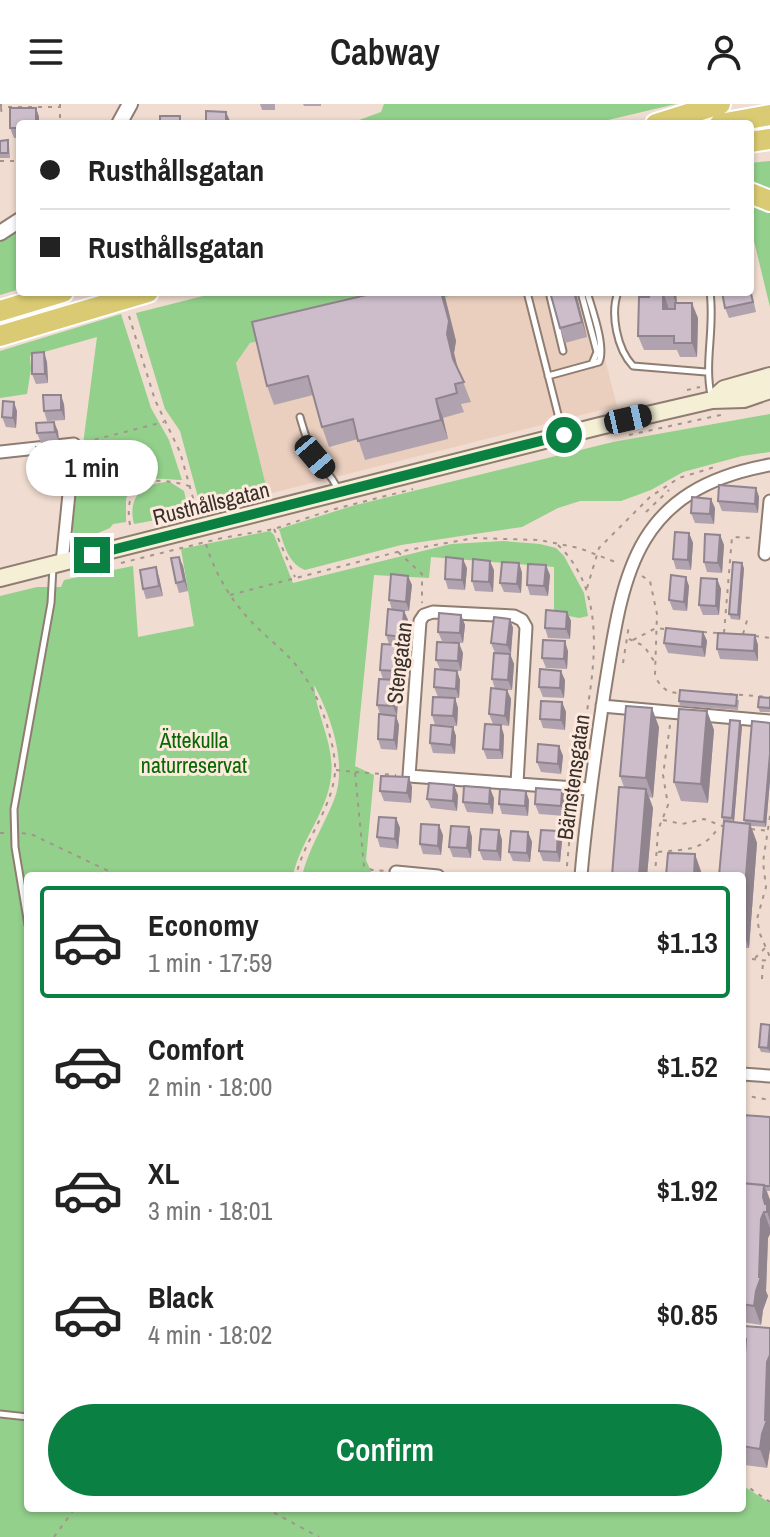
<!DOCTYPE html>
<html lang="en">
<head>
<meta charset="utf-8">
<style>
	:root { --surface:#fff; --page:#f6f6f6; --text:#222; --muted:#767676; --line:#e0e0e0; --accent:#0b8043 }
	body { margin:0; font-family:"Archivo Narrow",sans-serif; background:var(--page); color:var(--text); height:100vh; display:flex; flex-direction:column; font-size:30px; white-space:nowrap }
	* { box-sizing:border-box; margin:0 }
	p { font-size:26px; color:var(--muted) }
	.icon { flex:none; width:44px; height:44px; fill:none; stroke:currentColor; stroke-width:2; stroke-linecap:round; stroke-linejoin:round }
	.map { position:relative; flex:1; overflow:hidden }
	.details { position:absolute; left:24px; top:768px; width:722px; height:640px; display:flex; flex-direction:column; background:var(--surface); border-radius:8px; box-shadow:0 2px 6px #0004 }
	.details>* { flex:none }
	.banner { position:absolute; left:16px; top:16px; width:738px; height:176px; border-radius:8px; box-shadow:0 2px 6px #0004; display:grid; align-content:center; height:176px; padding:0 24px; background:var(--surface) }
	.end { position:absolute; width:36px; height:36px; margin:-18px; border:10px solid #0b8043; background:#fff; box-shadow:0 0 0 4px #fff }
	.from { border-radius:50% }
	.bubble { position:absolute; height:56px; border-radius:28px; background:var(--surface); box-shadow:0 2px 6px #0004; font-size:26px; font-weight:600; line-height:56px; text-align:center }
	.car { position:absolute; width:24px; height:48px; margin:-24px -12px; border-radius:10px; box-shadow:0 0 6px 2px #0007; background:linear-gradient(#222 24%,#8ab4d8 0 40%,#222 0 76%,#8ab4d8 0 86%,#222 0) }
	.banner b { display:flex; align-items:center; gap:28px; height:76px; font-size:30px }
	.banner b+b { border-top:2px solid var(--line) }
	.banner i { width:20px; height:20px; background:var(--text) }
	ul { padding:14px 0 0; list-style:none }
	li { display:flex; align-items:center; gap:24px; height:112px; margin:0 16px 12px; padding:0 8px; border:4px solid transparent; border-radius:8px }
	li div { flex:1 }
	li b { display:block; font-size:30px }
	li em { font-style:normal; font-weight:600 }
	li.current { border-color:var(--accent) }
	li>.icon { width:72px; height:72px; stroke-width:1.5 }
	.button { display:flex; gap:16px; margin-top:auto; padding:16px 24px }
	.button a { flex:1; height:92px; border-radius:48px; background:var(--accent); color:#fff; font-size:32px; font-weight:600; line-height:92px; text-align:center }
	header { display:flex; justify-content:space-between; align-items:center; height:104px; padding:0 24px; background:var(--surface); font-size:36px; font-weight:600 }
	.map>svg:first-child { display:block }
	.built { fill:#eacfbf }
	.green { fill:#92d08b }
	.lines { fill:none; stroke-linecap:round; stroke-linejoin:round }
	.service-casing { stroke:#8f7d72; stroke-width:9 }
	.minor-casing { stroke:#8f7d72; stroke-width:15 }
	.tertiary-casing { stroke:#8f7d72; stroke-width:18 }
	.secondary-casing { stroke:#8f7d72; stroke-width:20 }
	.motorway-casing { stroke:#fff; stroke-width:24 }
	.path { stroke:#a4958c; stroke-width:2; stroke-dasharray:4 6; stroke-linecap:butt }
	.service { stroke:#fff; stroke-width:5 }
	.minor { stroke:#fff; stroke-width:11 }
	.tertiary { stroke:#fff; stroke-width:14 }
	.secondary { stroke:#f4efd5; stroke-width:16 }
	.motorway { stroke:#daca73; stroke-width:20 }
	.wall { fill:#b0a3af }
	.shaded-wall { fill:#90848e }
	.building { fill:#cdbdcb; stroke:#90848e; stroke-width:2 }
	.route { stroke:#0b8043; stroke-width:10 }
	.labels { text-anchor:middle; stroke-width:6; stroke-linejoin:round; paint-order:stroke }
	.street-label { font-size:22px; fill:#38312c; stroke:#fde9dd }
	.park-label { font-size:22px; fill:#086903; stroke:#fde9dd }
</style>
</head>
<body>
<header><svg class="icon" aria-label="menu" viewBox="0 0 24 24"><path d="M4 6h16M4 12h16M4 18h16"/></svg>Cabway<svg class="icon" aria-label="person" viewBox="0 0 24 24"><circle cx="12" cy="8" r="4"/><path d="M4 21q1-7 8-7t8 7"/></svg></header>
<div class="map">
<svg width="770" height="1433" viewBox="0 0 770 1433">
	<rect width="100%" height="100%" fill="#f0dcd0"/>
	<!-- built -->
	<path class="built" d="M467,188H588L617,302L268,390L236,259L250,239Z"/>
	<!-- green -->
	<path class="green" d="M384,0H676L591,20H348L381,8Z
		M770,57V86L750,77V59Z
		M750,100L770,109V203L754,137L750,134Z
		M20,125V185L0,191V138Z
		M219,188H467L250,239L236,259L268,390L253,393L250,384L199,397L180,327L165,305L136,209Z
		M121,210L151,304L169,336L182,376C156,375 145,369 126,394V418L113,420L110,424L77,438L72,425L97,233L30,252L31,265L27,290L0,294V247Z
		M770,310V348L742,352L683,368L651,386L621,397H580L558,404L522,423L401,441L305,466C288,459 284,441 279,425L352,402L613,338Z
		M170,378L184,387L189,410L134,420C127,392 144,378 170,378Z
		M270,427L274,431L293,479L451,440L503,437L540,440L556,444L564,452L584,489L588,512L579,514L554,509V463L431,453L429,474L374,471L355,662L374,671L366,756L373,772H302C308,746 324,721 334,696C348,661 331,612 314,581C316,612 335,640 331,673C327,709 300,737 293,772H28V1404H742V1381L770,1399V1433H0V492L37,483H61L64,476L133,462L138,533L194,522L181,445Z"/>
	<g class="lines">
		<defs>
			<path id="service" d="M527,188L563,330
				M549,188L563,247
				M581,188L597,248L592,260
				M618,188C610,210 617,245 633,262L706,268
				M710,188C715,224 704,257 711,291
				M548,272L599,258C606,243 592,205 587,188
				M300,313C304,327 307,339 314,351C321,363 332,371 337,384
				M28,821L15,743L14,705L51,499L53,463
				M0,1310L28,1313"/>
			<path id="minor" d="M0,348L74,340L62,459
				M765,450L770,397
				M602,602L770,617
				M517,679L526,523L522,516L514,512L433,508L424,511L420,517L409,672L589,685
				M396,768L438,772
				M581,772C586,711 595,651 604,590C623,472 631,386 770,361
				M742,970L770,972"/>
			<path id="tertiary" d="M119,20L130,0
				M0,129L20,116"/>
			<path id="secondary" d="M712,296L724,285L770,272
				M0,474L600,322L712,296L744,295L770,286"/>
			<path id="motorway" d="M656,20L720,0
				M720,20L770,11
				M750,38L770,35
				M750,89L770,97
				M0,207L63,188
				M0,232L148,188"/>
		</defs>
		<!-- service casing -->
		<use href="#service" class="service-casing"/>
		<!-- minor casing -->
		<use href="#minor" class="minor-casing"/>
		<!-- tertiary casing -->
		<use href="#tertiary" class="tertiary-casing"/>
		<!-- secondary casing -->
		<use href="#secondary" class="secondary-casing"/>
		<!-- motorway casing -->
		<use href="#motorway" class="motorway-casing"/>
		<!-- path -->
		<path class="path" d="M1,0V3H60
			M60,0V20
			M1,4L2,13
			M0,57H20
			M129,212L155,296L180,348L197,408
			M687,286L700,283
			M629,331L725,310
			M85,338L164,318
			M195,401L224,393L229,400
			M646,408L669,386
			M130,421C122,375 154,371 189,382
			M274,425L295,473
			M206,440C214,467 229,493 248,514C263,531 282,544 296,561C311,579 320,599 327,621C331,636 336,653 335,669C331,707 304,736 296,772
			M558,441C619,499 586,599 576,671
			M398,448L422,470V499
			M121,459L222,434L274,425L331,406L413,385
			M642,472L650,477L657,510L655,571C659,582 666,589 679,589
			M587,484L599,444L650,393L679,374L718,362
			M230,491L397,448L474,434L539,436L579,444L618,459
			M703,528L717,529
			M724,529L732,433L753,434
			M743,530L748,513
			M755,532L770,534
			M629,535L644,542L654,557
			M633,536L656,524L665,525
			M623,559L629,521
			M729,590L770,593
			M336,666L355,668L364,762L372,766L386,767
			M355,668L396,671
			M770,712L763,758L766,783L757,815L760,830L770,853
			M663,716L682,720L704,715L725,723
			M751,725L770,727
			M0,729H8
			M22,729L33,731L119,772
			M658,748C684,745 703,748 718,724
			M566,772L573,697
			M655,772L658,726L668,701L663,671L670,621
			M742,854L770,857
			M755,854L765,844
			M762,875L763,857
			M742,991L770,996
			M742,1379L770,1398
			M265,1404L319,1433
			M54,1433L75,1404"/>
		<!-- service -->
		<use href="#service" class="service"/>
		<!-- minor -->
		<use href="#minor" class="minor"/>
		<!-- tertiary -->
		<use href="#tertiary" class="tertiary"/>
		<!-- secondary -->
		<use href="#secondary" class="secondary"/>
		<!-- motorway -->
		<use href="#motorway" class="motorway"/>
	</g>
	<!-- wall -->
	<path class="wall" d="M260,0H275V6H262Z
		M303,0H321V2H304Z
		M36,4L39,13V20H20V34H14L10,24Z
		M0,37L9,41L10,54H0Z
		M576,188L587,233L565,239L560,224Z
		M650,188H676L677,199L698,214L697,253H680L677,246H644L638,232L649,193Z
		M752,190L756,208L729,214L725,204Z
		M445,193L456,237L454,249L458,265L471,298L461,300L464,308L443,314L448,335L365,356L358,335L329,343L322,323L313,291L274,301L267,282Z
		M47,258L48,279L36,280L32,270Z
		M64,300L65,316L47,317L44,307Z
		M17,307L16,324L6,323L2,313Z
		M58,327L59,338L41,339L37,329Z
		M56,355L53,375L36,373L33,363Z
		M756,384L759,393L758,409L722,407L718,397Z
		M715,404L714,420L695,419L691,409Z
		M689,429L693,439L691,466L676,465L673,455Z
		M720,431L724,441L722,469L707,468L704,458Z
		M179,453L183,462L188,487L179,489L176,479Z
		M519,459L522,469L521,489L504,488L500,479Z
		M467,464L465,486L448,485L445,475Z
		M744,464L740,516L731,515L729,510Z
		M494,466L493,488L475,487L472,477Z
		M550,471L548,492L530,491L527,481Z
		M159,473L163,492L146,495L143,485Z
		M717,475L721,485L719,511H703L699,501Z
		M412,481L409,507H404L408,516L406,542H398L402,551L400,577H395L399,586L396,612L399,621L397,646L381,645L378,635L380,610L377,601L383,575L380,566L389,540L386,531L392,506L389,496Z
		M689,482L687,507L673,506L669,496Z
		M567,508L571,517L570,535L548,534L545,524Z
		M461,511L465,521L463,539L442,537L438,528Z
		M510,515L513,524L510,550L514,560L512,586H507L511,595L509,622L493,620L489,610L495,585L492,575L495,549L491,539Z
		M703,528L707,537L705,553L668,549L664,539Z
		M755,531L758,541V557L720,555L717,545Z
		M568,547L567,565L546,564L542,554Z
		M463,549L461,567L445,566L457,567L460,576L459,594L438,593L434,583L440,565L436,556Z
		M565,576L564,594L543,593L539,583Z
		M455,594L458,604L457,622L435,621L432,611Z
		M770,594V608H760L758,603Z
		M739,596L738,606L680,602L679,597Z
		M562,598L566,608L565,626L543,624L540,615Z
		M707,607L714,626L708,699L681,697L674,678Z
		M740,617L742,622L734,718L745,719L744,716L770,619V676L766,723L751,722L757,739L749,844H742V772L722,713Z
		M453,623L456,632L455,650L433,649L430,639Z
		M659,623L653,694L649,693L653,704L647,772H612L624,683L620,672Z
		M504,631L503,655H487L483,645Z
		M559,642L563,652L561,670L541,668L537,658Z
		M409,673L412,683L411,699L384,697L380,687Z
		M562,686L566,696L565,712L539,710L535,700Z
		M458,691L457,707L431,704L427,695Z
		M494,694L493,710L467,708L463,698Z
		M529,696L528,712L502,710L499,700Z
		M396,714L400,724L398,745L380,743L377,733Z
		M469,723L472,733L471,754L453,753L449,743Z
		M499,726L502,736L501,757L483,756L479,746Z
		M558,727L562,737L560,758L543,757L539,747Z
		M528,728L532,738L530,758L513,757L509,748Z
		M443,731L441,751L423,750L420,740Z
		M761,920L770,949L761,948L759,943Z
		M742,1011L770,1013V1087H767L770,1096V1130L768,1134L766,1187L768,1192L763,1206L761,1221L742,1218Z
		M770,1224V1345L767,1364L744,1361L742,1355V1248L745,1249L746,1244L742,1234Z"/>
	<!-- shaded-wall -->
	<path class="shaded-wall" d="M36,4L39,13V20H36Z
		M226,8L230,17V20H226Z
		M441,188H443L445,193L456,237L454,249L460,274L453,255L447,230Z
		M574,188L576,190L587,233L582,218Z
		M663,188L668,202V220L663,205Z
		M672,188H676L677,202Z
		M692,199L698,214L697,253L692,239Z
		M44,248L47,258L48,279L45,270Z
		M61,291L64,300L65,316L61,306Z
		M436,295L443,314L448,335L441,316Z
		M14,298L17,307L16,324L13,314Z
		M54,318L58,327L59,338L55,328Z
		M52,345L56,355L53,375L50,365Z
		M756,384L759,393L758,409L755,400Z
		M711,395L715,404L714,420L710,410Z
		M689,429L693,439L691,466L688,456Z
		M720,431L724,441L722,469L718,459Z
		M179,453L183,462L188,487L184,477Z
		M463,455L467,464L465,486L462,476Z
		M490,457L494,466L493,488L489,478Z
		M519,459L522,469L521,489L517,480Z
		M742,459L744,464L740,516L738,511Z
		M546,461L550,471L548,492L544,482Z
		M156,463L159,473L163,492L159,482Z
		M408,472L412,481L409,507L406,498Z
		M686,473L689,482L687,507L684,498Z
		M717,475L721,485L719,511L716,502Z
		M404,507L408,516L406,542L402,533Z
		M567,508L571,517L570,535L566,525Z
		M461,511L465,521L463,539L460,529Z
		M510,515L513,524L511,550L507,541Z
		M703,528L707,537L705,553L702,543Z
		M755,531L758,541V557L754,547Z
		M565,537L568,547L567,565L564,555Z
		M459,539L463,549L461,567L458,557Z
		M398,541L402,551L400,577L396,567Z
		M510,550L514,560L512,586L508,576Z
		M457,567L460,576L459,594L456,585Z
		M561,567L565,576L564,594L560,584Z
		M395,576L399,586L397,612L393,602Z
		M507,586L511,595L509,622L505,612Z
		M455,594L458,604L457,622L453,612Z
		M562,598L566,608L565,626L561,616Z
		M652,604L659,623L653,694L646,674Z
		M707,607L714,626L708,699L701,680Z
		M396,612L399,621L397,646L394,636Z
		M740,617L742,622L734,718L732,714Z
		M501,621L504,631L503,655L500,646Z
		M453,623L456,632L455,650L451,641Z
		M559,642L563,652L561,670L558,660Z
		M770,650V676L766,723L764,718Z
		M409,673L412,683L411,699L407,689Z
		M454,681L458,691L457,707L453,697Z
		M490,684L494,694L493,710L489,700Z
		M646,685L653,704L647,772H639Z
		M562,686L566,696L565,712L561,702Z
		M526,687L529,696L528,712L525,702Z
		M396,714L400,724L398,745L395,735Z
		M750,720L757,739L749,844L742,826Z
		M439,721L443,731L441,751L438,742Z
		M469,723L472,733L471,754L467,744Z
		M499,726L502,736L501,757L497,747Z
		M558,727L562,737L560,758L557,748Z
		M528,728L532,738L530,758L527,749Z
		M695,750L702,770V772H694Z
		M770,922V949L768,944Z
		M764,1081L770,1096V1117L763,1093Z
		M764,1108L770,1124V1130L768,1134L766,1187L768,1192L763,1206L761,1221L754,1202L759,1173L761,1115Z
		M770,1251V1345L767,1364L760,1345L765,1316L767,1258Z"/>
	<!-- building -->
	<path class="building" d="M10,4H36V20H20V24H10Z
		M206,7L226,8V20H206Z
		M160,12H180V20H160Z
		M8,36V49H0V37Z
		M750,186L753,198L725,204L722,188H750Z
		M379,188H441L449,217L447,230L453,255L464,278L455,280L457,289L436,295L441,316L358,337L353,315L322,323L308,272L267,282L252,218Z
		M550,188H574L582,218L560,224Z
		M650,188H663V205H675V199H692V239H674V232H638L639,193H649Z
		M44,248L45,270H32V249Z
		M43,291H61V306L44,307Z
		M3,297L14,298L13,314L2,313Z
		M54,318L55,328L37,329L36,319Z
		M36,343L52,345L50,365L33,363Z
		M719,381L756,384L755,400L718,397Z
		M692,393L711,395L710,410L691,409Z
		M675,428L689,429L688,456L673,455Z
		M705,430L720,431L718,459L704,458Z
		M179,453L184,477L176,479L171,454Z
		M446,453L463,455L462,476L445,475Z
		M473,455L490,457L489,478L472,477Z
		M502,458L519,459L517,480L500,479Z
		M733,458L742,459L738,511L729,510Z
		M528,460L546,461L544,482L527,481Z
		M156,463L159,482L143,485L140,466Z
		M391,470L408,472L406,498L389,496Z
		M671,471L686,473L684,498L669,496Z
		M701,474L717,475L716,502L699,501Z
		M388,505L404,507L402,533L386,531Z
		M546,506L567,508L566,525L545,524Z
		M439,509L461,511L460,529L438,528Z
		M494,513L510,515L507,541L491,539Z
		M666,524L703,528L702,543L664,539Z
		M718,529L755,531L754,547L717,545Z
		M543,536L565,537L564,555L542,554Z
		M437,538L459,539L458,557L436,556Z
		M382,540L398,541L396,567L380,566Z
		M494,549L510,550L508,576L492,575Z
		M435,565L457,567L456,585L434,583Z
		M540,565L561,567L560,584L539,583Z
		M379,575L395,576L393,602L377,601Z
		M491,584L507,586L505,612L489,610Z
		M680,586L737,591L736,602L679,597Z
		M433,593L455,594L453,612L432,611Z
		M759,593L770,594V604L758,603Z
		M541,597L562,598L561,616L540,615Z
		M626,602L652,604L646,674L620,672Z
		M679,605L707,607L701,680L674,678Z
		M379,610L396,612L394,636L378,635Z
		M730,616L740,617L732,714L722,713Z
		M752,617L770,619V650L764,718L744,716Z
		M485,620L501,621L500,646L483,645Z
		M431,621L453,623L451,641L430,639Z
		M538,640L559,642L558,660L537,658Z
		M381,672L409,673L407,689L380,687Z
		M429,679L454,681L453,697L427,695Z
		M464,682L490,684L489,700L463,698Z
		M619,683L646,685L639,772H612Z
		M536,684L562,686L561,702L535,700Z
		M500,685L526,687L525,702L499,700Z
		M379,713L396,714L395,735L377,733Z
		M724,717L750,720L742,822V772H719Z
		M421,720L439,721L438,742L420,740Z
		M451,722L469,723L467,744L449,743Z
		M481,725L499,726L497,747L479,746Z
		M541,726L558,727L557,748L539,747Z
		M511,727L528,728L527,749L509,748Z
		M668,749L695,750L694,772H666Z
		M761,920L770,921L768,944L759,943Z
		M742,1011L770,1013V1082L742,1079Z
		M742,1079L764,1081L763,1093L765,1100H767V1108H764L761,1115L759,1173H761L756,1187L754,1202L742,1200Z
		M743,1222L770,1224V1251L767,1258L765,1316H767L762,1330L760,1345L742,1342V1248L745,1249L746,1235L742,1234Z"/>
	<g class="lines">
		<!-- route -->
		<path class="route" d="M92,451L564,331"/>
	</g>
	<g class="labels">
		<!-- street labels -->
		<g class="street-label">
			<text transform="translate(211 399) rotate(-14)" y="8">Rusthållsgatan</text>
			<text transform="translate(399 559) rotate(-83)" y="8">Stengatan</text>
			<text transform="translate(573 673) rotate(-82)" y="8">Bärnstensgatan</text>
		</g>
		<!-- park labels -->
		<g class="park-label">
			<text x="194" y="644">Ättekulla<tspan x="194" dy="25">naturreservat</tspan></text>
		</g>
	</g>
</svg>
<i class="end from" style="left:564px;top:331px"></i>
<i class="end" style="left:92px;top:451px"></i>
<div class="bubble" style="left:26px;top:336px;width:132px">1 min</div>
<i class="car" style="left:628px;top:315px;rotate:77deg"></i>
<i class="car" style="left:315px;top:353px;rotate:140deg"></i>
<div class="banner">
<b><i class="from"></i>Rusthållsgatan</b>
<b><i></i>Rusthållsgatan</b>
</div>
<section class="details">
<ul>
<li class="current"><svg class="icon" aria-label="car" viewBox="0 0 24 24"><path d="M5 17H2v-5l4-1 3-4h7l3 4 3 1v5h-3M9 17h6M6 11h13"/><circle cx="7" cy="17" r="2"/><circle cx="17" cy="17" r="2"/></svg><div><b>Economy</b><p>1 min · 17:59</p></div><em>$1.13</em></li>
<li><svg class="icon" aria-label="car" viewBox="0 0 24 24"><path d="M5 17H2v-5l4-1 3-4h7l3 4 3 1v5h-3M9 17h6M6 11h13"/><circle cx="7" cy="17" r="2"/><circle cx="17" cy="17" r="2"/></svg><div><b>Comfort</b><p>2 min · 18:00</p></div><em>$1.52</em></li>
<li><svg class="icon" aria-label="car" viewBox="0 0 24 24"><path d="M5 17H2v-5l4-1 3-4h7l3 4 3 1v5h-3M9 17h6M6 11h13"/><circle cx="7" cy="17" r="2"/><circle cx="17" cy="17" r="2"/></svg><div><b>XL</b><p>3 min · 18:01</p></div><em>$1.92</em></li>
<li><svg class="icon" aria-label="car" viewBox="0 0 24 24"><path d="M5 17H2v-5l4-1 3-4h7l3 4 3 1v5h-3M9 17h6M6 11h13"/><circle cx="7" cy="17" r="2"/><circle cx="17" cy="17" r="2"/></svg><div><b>Black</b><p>4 min · 18:02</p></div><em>$0.85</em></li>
</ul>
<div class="button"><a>Confirm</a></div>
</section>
</div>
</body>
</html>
